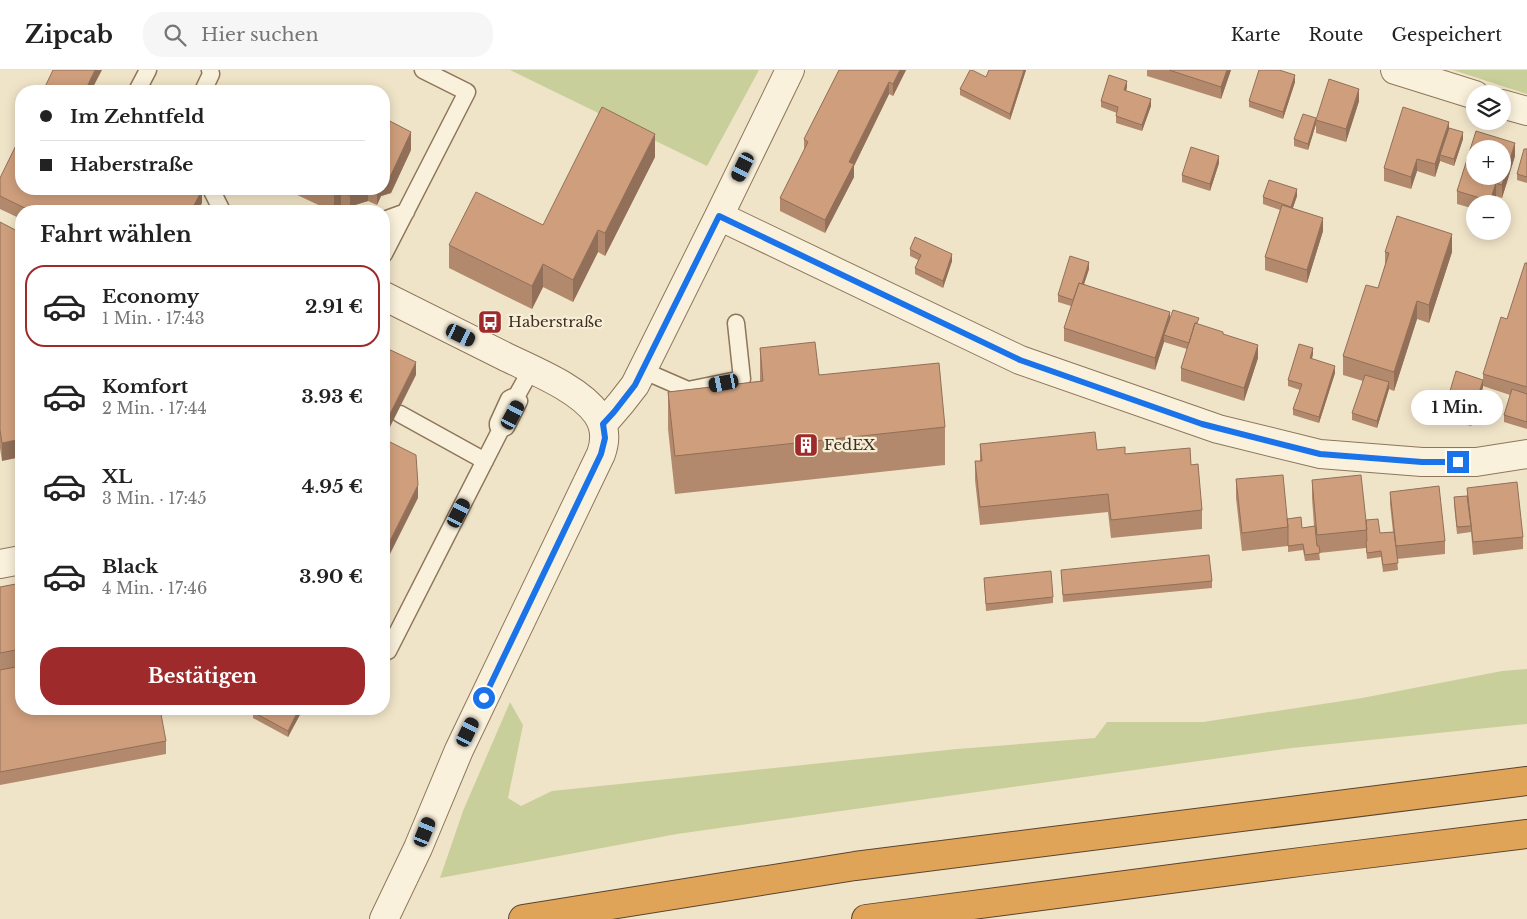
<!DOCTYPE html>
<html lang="de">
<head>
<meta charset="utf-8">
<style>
	:root { --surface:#fff; --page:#f6f6f6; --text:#222; --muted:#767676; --line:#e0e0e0; --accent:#9e2a2b }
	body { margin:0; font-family:"Libre Baskerville",serif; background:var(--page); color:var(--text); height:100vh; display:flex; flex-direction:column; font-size:19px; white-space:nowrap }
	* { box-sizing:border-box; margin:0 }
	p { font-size:16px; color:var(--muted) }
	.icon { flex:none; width:28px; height:28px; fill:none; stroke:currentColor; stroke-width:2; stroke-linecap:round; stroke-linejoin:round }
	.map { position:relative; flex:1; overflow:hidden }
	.details { position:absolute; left:15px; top:135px; width:375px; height:510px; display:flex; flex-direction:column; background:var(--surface); border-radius:20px; box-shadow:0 2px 12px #0003 }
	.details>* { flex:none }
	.hud { position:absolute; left:15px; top:15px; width:375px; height:110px; border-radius:20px; box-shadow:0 2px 12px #0003; display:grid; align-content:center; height:110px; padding:0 25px; background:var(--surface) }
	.fabs { position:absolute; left:1466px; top:15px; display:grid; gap:10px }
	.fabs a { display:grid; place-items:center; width:45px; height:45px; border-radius:50%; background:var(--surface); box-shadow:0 2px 12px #0003; font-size:25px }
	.end { position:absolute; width:22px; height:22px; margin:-11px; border:6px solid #1a73e8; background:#fff; box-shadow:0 0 0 2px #fff }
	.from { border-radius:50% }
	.bubble { position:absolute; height:35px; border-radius:18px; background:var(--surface); box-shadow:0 2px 12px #0003; font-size:16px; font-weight:700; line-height:35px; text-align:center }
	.car { position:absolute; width:15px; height:30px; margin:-15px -8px; border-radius:6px; box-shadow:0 0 4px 1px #0007; background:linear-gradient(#222 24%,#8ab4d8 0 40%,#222 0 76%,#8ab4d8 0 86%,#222 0) }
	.hud b { display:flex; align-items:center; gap:18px; height:48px; font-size:19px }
	.hud b+b { border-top:1px solid var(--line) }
	.hud i { width:12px; height:12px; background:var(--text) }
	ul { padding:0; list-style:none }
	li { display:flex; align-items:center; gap:15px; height:82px; margin:0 10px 8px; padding:0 15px; border:2px solid transparent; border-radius:20px }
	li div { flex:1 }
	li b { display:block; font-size:19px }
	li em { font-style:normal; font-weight:700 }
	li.current { border-color:var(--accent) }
	li>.icon { width:45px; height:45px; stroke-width:1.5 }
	h2 { padding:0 25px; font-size:22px; line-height:60px }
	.cta { display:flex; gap:10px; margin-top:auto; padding:10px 25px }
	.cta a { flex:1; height:58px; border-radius:20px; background:var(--accent); color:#fff; font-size:20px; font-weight:700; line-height:58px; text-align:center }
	header { display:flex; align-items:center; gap:30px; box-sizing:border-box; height:70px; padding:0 25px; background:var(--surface); border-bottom:1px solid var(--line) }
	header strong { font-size:24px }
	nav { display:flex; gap:28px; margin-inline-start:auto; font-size:18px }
	.search { width:350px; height:45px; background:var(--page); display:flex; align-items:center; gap:12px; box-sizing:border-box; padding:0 18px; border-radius:20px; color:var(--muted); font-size:19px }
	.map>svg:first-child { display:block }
	.green { fill:#c9cf9b }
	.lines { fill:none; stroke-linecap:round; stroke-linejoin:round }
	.service-casing { stroke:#8d765c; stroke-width:19 }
	.minor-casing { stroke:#8d765c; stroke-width:30 }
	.motorway-casing { stroke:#5b4430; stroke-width:30 }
	.service { stroke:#faf1dc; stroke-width:16 }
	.minor { stroke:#faf1dc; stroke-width:28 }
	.motorway { stroke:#e0a458; stroke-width:28 }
	.wall { fill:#b2896c }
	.shaded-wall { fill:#916f58 }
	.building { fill:#cf9f7d; stroke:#916f58; fill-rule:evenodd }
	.route { stroke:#1a73e8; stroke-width:6 }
	.labels { text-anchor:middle; stroke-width:4.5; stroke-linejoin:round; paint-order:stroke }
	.poi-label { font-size:15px; fill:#3d2e20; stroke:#f7eed8; text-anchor:start }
</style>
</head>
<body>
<header>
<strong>Zipcab</strong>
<div class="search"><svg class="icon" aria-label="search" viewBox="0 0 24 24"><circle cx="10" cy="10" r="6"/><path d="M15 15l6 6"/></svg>Hier suchen</div>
<nav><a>Karte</a><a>Route</a><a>Gespeichert</a></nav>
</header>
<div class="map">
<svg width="1527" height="849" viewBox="0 0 1527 849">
	<rect width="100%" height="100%" fill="#f0e4c8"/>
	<!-- green -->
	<path class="green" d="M510,0H759L707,96Z
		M1453,0H1527V24Z
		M1527,599V654L1292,678L677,764L440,808L463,741L510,632L523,655L508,728L521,736L552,721L957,679L1095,668L1107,652H1203L1362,628L1502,601Z"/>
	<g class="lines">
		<defs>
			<path id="service" d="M137,21L148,0
				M203,21L211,4L210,0
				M211,119L222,141
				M384,150L406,142
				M384,184L467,22L423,0
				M642,300L688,320L742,309L736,253
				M513,327H516L519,331L506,357L501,359L498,356V353L509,329Z
				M516,327L531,300
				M400,344L485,391
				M388,581L501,359"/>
			<path id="minor" d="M1395,0L1475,25
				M1502,34L1527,41
				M719,146L1020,290L1218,359L1320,384L1422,392H1476L1527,384
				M384,226C424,246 464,266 504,286C532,300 579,318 597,344C606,357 606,370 601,384L459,680L418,778L384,849
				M603,354L621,333L635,315L719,146L790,0
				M0,494L21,490"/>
			<path id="motorway" d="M523,849L855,796L1527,711
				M866,849L1308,791L1527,764"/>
		</defs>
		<!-- service casing -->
		<use href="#service" class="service-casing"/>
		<!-- minor casing -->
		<use href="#minor" class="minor-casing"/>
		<!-- motorway casing -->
		<use href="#motorway" class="motorway-casing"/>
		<!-- service -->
		<use href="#service" class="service"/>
		<!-- minor -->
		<use href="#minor" class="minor"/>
		<!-- motorway -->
		<use href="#motorway" class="motorway"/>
	</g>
	<!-- wall -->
	<path class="wall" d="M839,0H906L893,26L889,24L854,96V107L825,163L780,141V128L804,80V69Z
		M989,0H1026L1010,50L960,25V19L986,7Z
		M1147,0H1231L1221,29L1147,6Z
		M1295,12L1283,49L1249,37V31Z
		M1127,17L1126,21L1151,36L1142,61L1116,53V46L1117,43L1101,37V31Z
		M1359,31L1346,72L1316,63V50Z
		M1316,54L1308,80L1294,76V69Z
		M1449,58L1463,69L1454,96L1440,91L1435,107L1417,101L1411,119L1384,111V98Z
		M1527,79V113L1517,110V104Z
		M411,80L391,123L381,126L377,135L368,131L355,135L352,141H343L341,140L338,141H331L289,121V119H384Z
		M1515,86L1502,128L1496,126L1493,134H1475V139L1457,134V121Z
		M655,87L605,186L598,182L573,232L543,217L532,239L449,198V175L543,155Z
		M1219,93L1210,121L1182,112V105Z
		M0,108L202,133L197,141H21V149L0,139Z
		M1297,126L1293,138L1323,161L1307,213L1265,200V187L1280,140L1263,134V127Z
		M0,152L21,163L2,391L0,378Z
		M910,179L952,191L943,218L915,204V198L918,190L910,186Z
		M1385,182H1452L1429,253L1417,249L1394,321L1389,319L1377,358L1352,350V343L1363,311L1343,305V286L1378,218L1385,195Z
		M1527,193V359L1504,352V345L1510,325L1483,316V304L1507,249Z
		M1089,199L1084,214L1170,249L1199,254L1223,264L1258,288L1244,331L1181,311V298L1187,279L1164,272L1155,300L1064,271V258L1071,236L1058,232V225Z
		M760,278L819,305L945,357V395L675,424L668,359V322L760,311Z
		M1313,284L1312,289L1335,303L1319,353L1293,345V339L1300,320L1288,316V310Z
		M1483,317L1471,356L1444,348V341Z
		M980,374L1097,380L1191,395L1202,440V459L1111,468L1108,442L980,455L975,410V391H980Z
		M1236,409L1287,449L1302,458L1314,456L1312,428V410L1366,450L1380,463L1393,462L1390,434V422L1445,471V484L1397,489L1398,500L1383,502L1381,487L1367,489L1366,478L1319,483L1320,490L1305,491L1303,480L1288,482V476L1242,481L1236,428Z
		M1467,418L1523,467V479L1473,485L1471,461V462L1457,464L1454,434V427L1467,426Z
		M1061,500L1212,511V518L1063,532Z
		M984,508L1053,527V533L986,541Z
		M21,513V639L166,671V684L0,715V517Z
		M254,639H303L288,667L253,648V642Z"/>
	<!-- shaded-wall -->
	<path class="shaded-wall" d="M95,0H102L91,21H85Z
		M900,0H906L893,26V14Z
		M1024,0H1026L1010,50V44Z
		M1227,0H1231L1221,29V17Z
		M1295,5V12L1283,49V42Z
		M1127,11V17L1124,27V20Z
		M889,12V24L854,96V107L825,163V150L849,92Z
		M1359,19V31L1346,72V59Z
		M1151,29V36L1142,61V55Z
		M1316,48V54L1308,80V74Z
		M1449,52V64L1440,85V91L1435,107V94Z
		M411,62V80L391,123L381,126L377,135V119H384V107Z
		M1463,62V69L1454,96V89Z
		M655,64V87L605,186V163Z
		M1515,73V86L1502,128V115Z
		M1219,86V93L1210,121V114Z
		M1417,89V101L1411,119V107Z
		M1496,113V126L1493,134H1490V131Z
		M354,119H368V131L355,135L352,141H350V126Z
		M1297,119V126L1291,143V137Z
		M202,120V133L197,141H191Z
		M341,122V140L334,141V124Z
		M1323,148V161L1307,213V200Z
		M598,160V182L573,232V210Z
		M1452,164V182L1429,253V235Z
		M952,184V191L943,218V211Z
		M1089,192V199L1080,226V220Z
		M543,194V217L532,239V216Z
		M1417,231V249L1394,321V302Z
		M1170,242V255L1164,265V272L1155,300V288Z
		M1258,275V288L1244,331V318Z
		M1313,278V284L1310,295V288Z
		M416,292V305L384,369V356Z
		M1335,296V303L1319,353V347Z
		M1483,310V317L1471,356V349Z
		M1389,312V319L1377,358V351Z
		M21,369V387L2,391V373Z
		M418,415V428L384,496V483Z
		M299,639H303L288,667V661Z"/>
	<!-- building -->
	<path class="building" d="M53,0H95L85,21H43Z
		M839,0H900L893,14L889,12L849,92L854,94L825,150L780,128L808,72L804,69Z
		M970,0H972L986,7L989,0H1024L1010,44L960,19Z
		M1169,0H1227L1221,17Z
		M1259,0H1279L1295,5L1283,42L1249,31Z
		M1109,5L1127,11L1124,20L1151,29L1142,55L1116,46L1118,37L1101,31Z
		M1329,9L1359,19L1346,59L1316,50Z
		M602,37L655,64L605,163L598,160L573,210L543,194L532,216L449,175L476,122L543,155Z
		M1403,37L1449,52L1435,94L1417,89L1411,107L1384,98Z
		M1303,44L1316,48L1308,74L1294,69Z
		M384,48L411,62L391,105L384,107Z
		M1449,58L1463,62L1454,89L1440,85Z
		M1476,61L1515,73L1502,115L1496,113L1490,131L1457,121ZM1475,79H1502V106H1475Z
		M21,65V119H199L202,120L191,141H31L0,126V108Z
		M1191,77L1219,86L1210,114L1182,105Z
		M1524,79H1527V107L1517,104Z
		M1269,110L1297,119L1291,137L1263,127Z
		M322,119H354L350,126L341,122L334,124Z
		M1282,135L1323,148L1307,200L1265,187Z
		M1397,146L1452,164L1429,235L1417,231L1394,302L1343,286L1366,215L1378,218L1389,183L1385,182Z
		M0,152L21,163V369L2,373L0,360Z
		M915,167L952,184L943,211L915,198L921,185L910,179Z
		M1070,186L1089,192L1082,214L1079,213L1073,230L1058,225Z
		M1525,193H1527V317L1483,304L1501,247L1507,249Z
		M1079,213L1170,242L1155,288L1064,258Z
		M1173,240L1199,248L1197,253H1195L1189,273L1164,265Z
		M1195,253L1223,262V264L1258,275L1244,318L1181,298Z
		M815,272L819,305L939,293L945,357L675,386L668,322L763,311L760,278Z
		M1299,274L1313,278L1310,288L1335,296L1319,347L1293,339L1302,314L1288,310Z
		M384,277L416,292L384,356Z
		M1456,301L1483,310L1471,349L1444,341Z
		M1365,305L1389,312L1377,351L1352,343Z
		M1512,319L1527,324V352L1504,345Z
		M1095,362L1097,380L1125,377V384L1190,378L1191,395L1198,394L1202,440L1111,450L1108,424L980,437L975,391H982L980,374Z
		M384,369L416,385L418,415L384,483Z
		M1283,405L1288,457L1242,463L1236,409Z
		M1361,405L1367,460L1317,465L1312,410Z
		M1517,412L1523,467L1473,472L1467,418Z
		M1439,416L1445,471L1396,476L1390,422Z
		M1467,426L1471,456L1457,457L1454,427Z
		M1301,447L1302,458L1315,456L1317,476H1319L1320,483L1305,485L1303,474L1288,476V457L1287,449Z
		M1378,449L1380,463L1394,462L1398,493L1383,495L1381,481L1367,483L1366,471H1367L1366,450Z
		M1209,485L1212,511L1063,525L1061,500Z
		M1051,501L1053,527L986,534L984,508Z
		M21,513V579L0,583V517Z
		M21,596V639H160L166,671L0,702V600Z
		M254,639H299L288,661L253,642Z"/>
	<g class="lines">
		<!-- route -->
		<path class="route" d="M484,628L601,384L605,368L603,354L614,342L635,315L719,146L1020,290L1202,354L1320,384L1422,392H1458"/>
	</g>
	<!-- icons -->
	<defs>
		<symbol id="bus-square" viewBox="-11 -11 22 22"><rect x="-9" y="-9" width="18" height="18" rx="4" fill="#9e2a2b" stroke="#f7eed8"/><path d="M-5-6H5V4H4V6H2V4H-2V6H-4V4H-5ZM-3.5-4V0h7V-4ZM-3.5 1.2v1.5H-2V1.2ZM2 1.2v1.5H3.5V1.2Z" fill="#fff"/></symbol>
		<symbol id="building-square" viewBox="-11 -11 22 22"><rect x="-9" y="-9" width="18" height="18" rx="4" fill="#9e2a2b" stroke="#f7eed8"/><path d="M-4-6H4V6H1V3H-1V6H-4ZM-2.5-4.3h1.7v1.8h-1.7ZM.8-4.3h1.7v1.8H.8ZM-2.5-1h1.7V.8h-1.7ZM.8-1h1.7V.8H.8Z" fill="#fff"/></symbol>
	</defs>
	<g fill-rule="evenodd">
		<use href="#bus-square" x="476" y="238" width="28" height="28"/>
		<use href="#building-square" x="792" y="361" width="28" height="28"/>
	</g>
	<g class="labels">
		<!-- poi labels -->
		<g class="poi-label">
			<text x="508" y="257">Haberstraße</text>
			<text x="824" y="380">FedEX</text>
		</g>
	</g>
</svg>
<div class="fabs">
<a><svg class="icon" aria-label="layers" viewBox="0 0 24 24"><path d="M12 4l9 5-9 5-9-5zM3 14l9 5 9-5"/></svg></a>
<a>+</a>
<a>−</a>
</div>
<i class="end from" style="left:484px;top:628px"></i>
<i class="end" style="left:1458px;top:392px"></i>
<div class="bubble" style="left:1411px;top:320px;width:92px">1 Min.</div>
<i class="car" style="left:743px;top:97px;rotate:206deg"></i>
<i class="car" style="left:461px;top:265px;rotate:116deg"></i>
<i class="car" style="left:724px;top:313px;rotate:259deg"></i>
<i class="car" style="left:513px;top:345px;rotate:28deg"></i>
<i class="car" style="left:459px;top:443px;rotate:27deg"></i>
<i class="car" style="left:468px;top:662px;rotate:26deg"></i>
<i class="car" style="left:425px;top:762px;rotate:22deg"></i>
<div class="hud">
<b><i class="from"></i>Im Zehntfeld</b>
<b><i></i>Haberstraße</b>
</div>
<section class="details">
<h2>Fahrt wählen</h2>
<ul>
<li class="current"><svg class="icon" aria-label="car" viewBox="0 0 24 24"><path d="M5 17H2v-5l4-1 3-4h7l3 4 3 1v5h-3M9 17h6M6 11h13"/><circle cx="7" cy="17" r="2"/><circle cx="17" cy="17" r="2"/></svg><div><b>Economy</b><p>1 Min. · 17:43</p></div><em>2.91 €</em></li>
<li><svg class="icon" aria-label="car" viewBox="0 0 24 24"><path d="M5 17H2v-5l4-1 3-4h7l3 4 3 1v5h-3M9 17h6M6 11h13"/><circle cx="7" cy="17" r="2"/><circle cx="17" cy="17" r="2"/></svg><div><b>Komfort</b><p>2 Min. · 17:44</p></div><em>3.93 €</em></li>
<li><svg class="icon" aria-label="car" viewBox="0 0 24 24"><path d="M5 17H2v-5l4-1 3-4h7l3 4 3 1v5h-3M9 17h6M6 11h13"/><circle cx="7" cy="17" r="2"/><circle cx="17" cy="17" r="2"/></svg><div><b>XL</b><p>3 Min. · 17:45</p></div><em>4.95 €</em></li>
<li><svg class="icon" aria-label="car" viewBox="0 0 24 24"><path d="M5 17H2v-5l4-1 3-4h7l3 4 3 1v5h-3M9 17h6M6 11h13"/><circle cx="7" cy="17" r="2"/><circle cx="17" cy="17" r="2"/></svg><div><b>Black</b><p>4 Min. · 17:46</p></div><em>3.90 €</em></li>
</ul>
<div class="cta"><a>Bestätigen</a></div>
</section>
</div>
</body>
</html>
